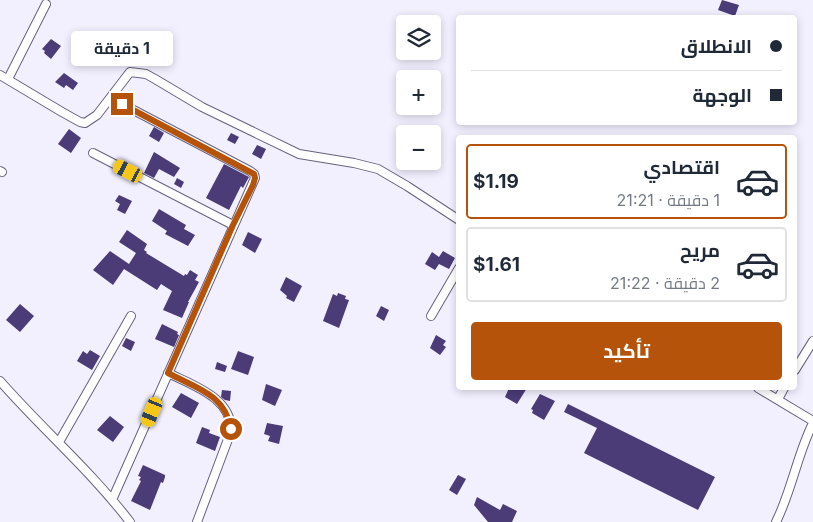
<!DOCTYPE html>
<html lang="ar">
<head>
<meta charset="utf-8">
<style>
	:root { --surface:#fff; --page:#f6f6f7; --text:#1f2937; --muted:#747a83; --line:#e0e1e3; --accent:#b45309 }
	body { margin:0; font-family:Inter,Cairo,sans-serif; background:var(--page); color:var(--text); direction:rtl; height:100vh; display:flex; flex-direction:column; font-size:19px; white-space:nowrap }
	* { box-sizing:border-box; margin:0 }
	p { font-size:16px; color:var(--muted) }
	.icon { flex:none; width:28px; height:28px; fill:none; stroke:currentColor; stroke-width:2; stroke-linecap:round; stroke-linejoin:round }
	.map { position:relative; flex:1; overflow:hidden; direction:ltr }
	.sheet { position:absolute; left:456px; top:135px; width:341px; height:255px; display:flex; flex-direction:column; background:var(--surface); border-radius:5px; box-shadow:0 2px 8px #0003; direction:rtl }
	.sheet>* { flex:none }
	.hud { position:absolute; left:456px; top:15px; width:341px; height:110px; border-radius:5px; box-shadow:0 2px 8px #0003; direction:rtl; display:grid; align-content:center; height:110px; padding:0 15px; background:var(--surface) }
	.fabs { position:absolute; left:396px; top:15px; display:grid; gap:10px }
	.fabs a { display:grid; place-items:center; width:45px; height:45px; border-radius:5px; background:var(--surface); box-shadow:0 2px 8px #0003; font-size:25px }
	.end { position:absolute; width:22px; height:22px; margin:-11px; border:6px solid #b45309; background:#fff; box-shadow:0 0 0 2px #fff }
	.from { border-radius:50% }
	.bubble { position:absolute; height:35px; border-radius:5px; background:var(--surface); box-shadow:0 2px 8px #0003; font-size:16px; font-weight:700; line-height:35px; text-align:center; direction:rtl }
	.car { position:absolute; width:15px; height:30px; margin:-15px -8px; border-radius:6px; box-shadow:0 0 4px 1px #0007; background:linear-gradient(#f5c518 24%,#345 0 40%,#f5c518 0 76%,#345 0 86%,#f5c518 0) }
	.hud b { display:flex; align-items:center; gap:18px; height:48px; font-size:19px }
	.hud b+b { border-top:1px solid var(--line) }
	.hud i { width:12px; height:12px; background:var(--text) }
	ul { padding:9px 0 0; list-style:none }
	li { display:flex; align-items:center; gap:15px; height:75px; margin:0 10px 8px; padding:0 5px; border:2px solid var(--line); border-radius:5px }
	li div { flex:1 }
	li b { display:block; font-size:19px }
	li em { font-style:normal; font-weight:700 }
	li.current { border-color:var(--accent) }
	li>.icon { width:45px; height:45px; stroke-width:1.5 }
	.cta { display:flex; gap:10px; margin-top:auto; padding:10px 15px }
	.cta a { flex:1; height:58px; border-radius:5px; background:var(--accent); color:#fff; font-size:20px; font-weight:700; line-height:58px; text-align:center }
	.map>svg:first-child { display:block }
	.building { fill:#4b3b77 }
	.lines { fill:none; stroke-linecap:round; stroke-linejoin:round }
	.minor-casing { stroke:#676280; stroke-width:10 }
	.minor { stroke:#fff; stroke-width:8 }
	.route { stroke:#b45309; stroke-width:6 }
</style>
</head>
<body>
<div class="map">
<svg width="813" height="522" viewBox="0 0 813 522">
	<rect width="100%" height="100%" fill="#f2effe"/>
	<!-- building -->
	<path class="building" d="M722,0L739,5L735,16L718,10Z
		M51,39L61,46L51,59L44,53L45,51L42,49Z
		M64,73L78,83L73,90L66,85L64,88L55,82Z
		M154,127L164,133L159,142L149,136Z
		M69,129L81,138L71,153L58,144Z
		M231,133L239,137L235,144L227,140Z
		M257,145L266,149L261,159L252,154Z
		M154,152L180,168L174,177L159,169L154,178L144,173Z
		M224,164L249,177L243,188L241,186L229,210L206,198Z
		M177,178L184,182L181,188L174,184Z
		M119,195L132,201L125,214L117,210L120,204L115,201Z
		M159,209L186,225L184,229L195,235L188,246L165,234L167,231L152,221Z
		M127,230L147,244L144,250L147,252L146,253L184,276L185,274L187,275L190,270L198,275L195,280L199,282L188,302H189L182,318L163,310L172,291L161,284L157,290L124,269L113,285L93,270L110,251L129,264L136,253L119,242Z
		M248,232L262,239L255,253L242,245Z
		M443,251L455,258L449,269L439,264L435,270L425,264L432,252L439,257Z
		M286,277L302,286L294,302L286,298L287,296L280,290Z
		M338,293L346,296L345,299L349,300L339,328L323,321L333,294L337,296Z
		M20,304L34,316L20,332L6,320Z
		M381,306L389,310L384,321L376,316Z
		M162,324L178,332L177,334L179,335L174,347L155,339Z
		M436,335L446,341L443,345L446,347L440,355L430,348Z
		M126,338L135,342L131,351L122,346Z
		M90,350L100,356L92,370L77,361L83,351L87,354Z
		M238,351L254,357L248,375L231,369Z
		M217,362L227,366L225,372L215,369Z
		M266,384L282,390L275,406L262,400Z
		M509,388H527L517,404L505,397Z
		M222,390L231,391L230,401L225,400L221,397Z
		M181,393L199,403L191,418L172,407Z
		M540,394L555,401L544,420L532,413L533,410L531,409Z
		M568,404L715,477L698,510L584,453L597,428L564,412Z
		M110,416L124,427L113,442L97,430Z
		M267,423L283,426L279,444L268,441L270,436L264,434Z
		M202,427L210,430L209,433L220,437L215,451L196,443Z
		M143,465L165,475V477L163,483L161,482L150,510L131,501L141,481L139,480L141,477L138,476Z
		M458,475L466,479L457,495L449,490Z
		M477,497L500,510L503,504L517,511L512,522H488L474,505Z"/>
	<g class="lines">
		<defs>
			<path id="minor" d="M0,75L62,112L80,122L85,123L97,115L130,72L146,74L155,79L202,107L299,154L354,163L378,169L407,186L459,220
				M8,79L46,4
				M93,153L233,225
				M0,171L2,172
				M431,316L459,268
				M795,370L813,341
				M168,373C192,385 236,399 230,434L197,522
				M0,381C42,429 91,471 130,522
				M758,388L813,421
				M778,399L784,388
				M59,442L131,316
				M112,500L255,178L254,174L250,171L122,104
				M776,522C792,490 797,455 813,423"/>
		</defs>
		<!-- minor casing -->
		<use href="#minor" class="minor-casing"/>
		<!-- minor -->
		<use href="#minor" class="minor"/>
	</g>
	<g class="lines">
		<!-- route -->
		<path class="route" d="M122,104L254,174L255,178L253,185L233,225L168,373C196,388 225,394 231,429"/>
	</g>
</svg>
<div class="fabs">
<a><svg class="icon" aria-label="layers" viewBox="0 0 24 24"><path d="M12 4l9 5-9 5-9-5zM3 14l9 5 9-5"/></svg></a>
<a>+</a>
<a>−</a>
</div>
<i class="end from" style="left:231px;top:429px"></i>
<i class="end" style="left:122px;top:104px"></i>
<div class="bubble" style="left:71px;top:31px;width:102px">1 دقيقة</div>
<i class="car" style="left:128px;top:171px;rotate:297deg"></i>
<i class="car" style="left:152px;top:412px;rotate:203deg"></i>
<div class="hud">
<b><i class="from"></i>الانطلاق</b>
<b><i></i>الوجهة</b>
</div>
<section class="sheet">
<ul>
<li class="current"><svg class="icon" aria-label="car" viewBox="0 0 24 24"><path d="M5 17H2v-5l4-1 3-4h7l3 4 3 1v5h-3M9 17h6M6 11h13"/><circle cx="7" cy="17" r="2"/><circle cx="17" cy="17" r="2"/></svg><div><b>اقتصادي</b><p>1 دقيقة · 21:21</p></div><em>$1.19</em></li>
<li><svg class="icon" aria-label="car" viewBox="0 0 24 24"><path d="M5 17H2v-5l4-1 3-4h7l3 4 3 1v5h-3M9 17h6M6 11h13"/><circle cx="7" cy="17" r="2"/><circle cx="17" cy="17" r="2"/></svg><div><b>مريح</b><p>2 دقيقة · 21:22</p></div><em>$1.61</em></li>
</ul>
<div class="cta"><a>تأكيد</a></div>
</section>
</div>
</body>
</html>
